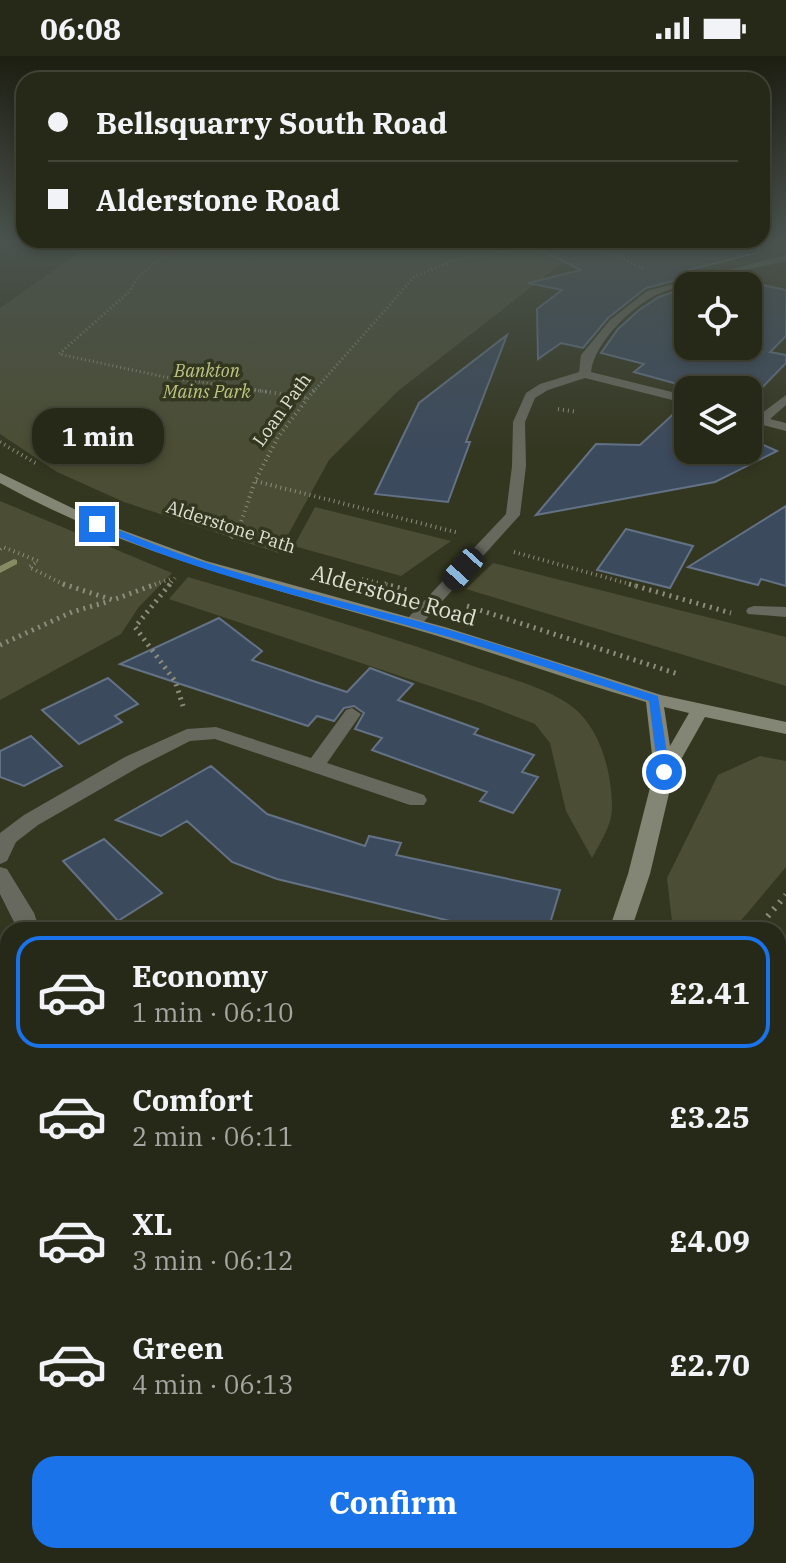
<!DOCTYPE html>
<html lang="en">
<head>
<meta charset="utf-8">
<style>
	:root { --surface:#272918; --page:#2f3121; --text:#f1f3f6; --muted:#a4a6a2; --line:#434537; --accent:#1a73e8 }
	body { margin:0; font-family:"IBM Plex Serif",serif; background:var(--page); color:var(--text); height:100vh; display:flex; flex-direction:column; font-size:30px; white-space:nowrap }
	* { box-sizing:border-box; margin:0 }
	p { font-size:26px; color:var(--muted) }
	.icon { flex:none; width:44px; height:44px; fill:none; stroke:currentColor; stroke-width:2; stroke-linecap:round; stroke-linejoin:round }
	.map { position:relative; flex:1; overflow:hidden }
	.details { position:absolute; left:0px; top:866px; width:786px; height:642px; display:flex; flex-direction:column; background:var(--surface); border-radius:24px 24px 0 0; box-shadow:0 4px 12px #0003,0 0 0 2px var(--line) }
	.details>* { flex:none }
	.banner { position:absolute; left:16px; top:16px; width:754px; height:176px; border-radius:24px; box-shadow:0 4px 12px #0003,0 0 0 2px var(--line); display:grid; align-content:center; height:176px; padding:0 32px; background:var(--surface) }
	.controls { position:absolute; left:674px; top:216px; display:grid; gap:16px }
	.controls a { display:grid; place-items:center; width:88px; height:88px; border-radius:16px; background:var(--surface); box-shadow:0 4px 12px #0003,0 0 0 2px var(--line); font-size:40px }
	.end { position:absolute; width:36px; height:36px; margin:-18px; border:10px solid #1a73e8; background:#fff; box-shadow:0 0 0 4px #fff }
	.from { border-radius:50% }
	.bubble { position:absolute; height:56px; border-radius:24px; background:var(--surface); box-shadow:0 4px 12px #0003,0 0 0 2px var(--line); font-size:26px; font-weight:700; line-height:56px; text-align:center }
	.car { position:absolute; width:24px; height:48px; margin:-24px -12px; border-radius:10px; box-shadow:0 0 6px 2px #0007; background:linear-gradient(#222 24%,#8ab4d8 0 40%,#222 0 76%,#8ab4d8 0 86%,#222 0) }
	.banner b { display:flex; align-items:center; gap:28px; height:76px; font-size:30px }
	.banner b+b { border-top:2px solid var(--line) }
	.banner i { width:20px; height:20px; background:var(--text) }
	ul { padding:14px 0 0; list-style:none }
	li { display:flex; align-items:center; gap:24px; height:112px; margin:0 16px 12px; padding:0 16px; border:4px solid transparent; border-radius:24px }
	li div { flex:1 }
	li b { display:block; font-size:30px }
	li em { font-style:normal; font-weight:700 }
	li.on { border-color:var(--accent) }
	li>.icon { width:72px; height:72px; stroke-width:1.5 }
	.action { display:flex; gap:16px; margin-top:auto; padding:16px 32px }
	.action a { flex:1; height:92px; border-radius:24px; background:var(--accent); color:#fff; font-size:32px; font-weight:700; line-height:92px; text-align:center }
	.status { display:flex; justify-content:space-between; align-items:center; height:56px; padding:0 40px; background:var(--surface); direction:ltr }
	.status svg { height:22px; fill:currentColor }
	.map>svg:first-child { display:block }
	.green { fill:#4b4e34 }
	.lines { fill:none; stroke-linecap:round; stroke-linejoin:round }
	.stream { fill:#878b63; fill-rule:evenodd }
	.building { fill:#3c4a5d; stroke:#637286; stroke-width:2 }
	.path-far4 { stroke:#8b8e7c; stroke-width:3; stroke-dasharray:1 3; stroke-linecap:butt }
	.path-far3 { stroke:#8b8e7c; stroke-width:4; stroke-dasharray:1 4; stroke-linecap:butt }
	.path-far2 { stroke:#8b8e7c; stroke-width:5; stroke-dasharray:2 5; stroke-linecap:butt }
	.path-far1 { stroke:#8b8e7c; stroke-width:6; stroke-dasharray:2 7; stroke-linecap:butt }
	.path { stroke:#8b8e7c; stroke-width:7; stroke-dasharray:3 9; stroke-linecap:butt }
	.street { fill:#68695e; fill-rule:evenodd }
	.secondary { fill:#848675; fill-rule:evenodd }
	.route { fill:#1a73e8 }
	.labels { text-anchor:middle; stroke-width:7; stroke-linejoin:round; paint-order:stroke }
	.far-park-label { font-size:18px; font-style:italic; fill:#bec583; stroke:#343720 }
	.far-street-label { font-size:18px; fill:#dee0d3; stroke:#343720 }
	.street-label { font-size:22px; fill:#dee0d3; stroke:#343720 }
</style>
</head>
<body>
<div class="status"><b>06:08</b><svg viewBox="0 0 49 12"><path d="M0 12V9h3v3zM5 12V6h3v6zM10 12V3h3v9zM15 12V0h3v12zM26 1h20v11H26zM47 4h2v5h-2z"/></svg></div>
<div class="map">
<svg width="786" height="1507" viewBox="0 0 786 1507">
	<rect width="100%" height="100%" fill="#343720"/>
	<!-- green -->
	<path class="green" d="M97,184H646L566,204L398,335L329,404L278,497L124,446L57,416L0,378V252Z
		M0,445L172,517L138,552L121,578L0,644Z
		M315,451L451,485L401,520L294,490Z
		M493,507L786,581V630L466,533Z
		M188,521C284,549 379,577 473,610C506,622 546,630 574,652C601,674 612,718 612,752C612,769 600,787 592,802L566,755L550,687L535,668L481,647L169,543Z
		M760,700L786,705V811L733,874H694L672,865L667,822L718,719Z
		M8,1227V1443L0,1450V1234Z
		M166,1500H375L380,1507H171Z"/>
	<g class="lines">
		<!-- stream -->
		<path class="stream" d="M14,503L17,504V508L0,517V510Z"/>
	</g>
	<!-- building -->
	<path class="building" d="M521,184H758L760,196L688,214L704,217L646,232L608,262L583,292L561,287L538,303L537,253L562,234L528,227L581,214Z
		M725,221L786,234V280L770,296L786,299V307L748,346V334H699L634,316L644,308L601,297L618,273L639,254L659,241L688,231V290H748V230H690Z
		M507,279L466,386H470L448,446L375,438L419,347Z
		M682,350L688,351V394H748V382L777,395L715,426L536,459L596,388L640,389Z
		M786,450V530L761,523L758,529L688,511Z
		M626,473L693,490L670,532L597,514Z
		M219,562L262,595L252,604L313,625L347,636L370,612L413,628L398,644L478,673L474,678L534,699L522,716L538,721L513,757L480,745L487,736L372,694L382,682L355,673L364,657L354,650L344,652L334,665L317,660L308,670L120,608Z
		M108,622L138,648L115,660L122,666L79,688L42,654Z
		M31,680L62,710L24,730L0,721V695Z
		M211,710L267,758L365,790L369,780L401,787L396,799L560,834L548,874H487L277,823L232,806L187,765L161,780L116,764Z
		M104,783L162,837L118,865L63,805Z"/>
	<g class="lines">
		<!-- path-far4 -->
		<path class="path-far4" d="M183,184L136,223L130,235L59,298L165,321L268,336
			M559,186L599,191L644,213
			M313,336L415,220L457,204L561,184"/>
		<!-- path-far3 -->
		<path class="path-far3" d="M255,334L307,342
			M314,334L278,381L255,425L459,477
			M558,353L577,356
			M0,386L37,408
			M231,482L239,472L255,425
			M0,493L3,491L38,505L29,511L67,530
			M514,496L637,530
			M362,523L392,530
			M150,530L171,523
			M168,530L175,522"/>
		<!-- path-far2 -->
		<path class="path-far2" d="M63,528L113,544L156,528
			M170,528L135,571L175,625L184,653
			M384,528L407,534
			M629,528L731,557
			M467,550L678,618
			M0,589L72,556L110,545"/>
		<!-- path-far1 -->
		<path class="path-far1" d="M756,874L786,839"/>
		<!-- path -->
		<path class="path" d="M137,1507L145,1500"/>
		<!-- street -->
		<path class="street" d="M8,184H22L0,193V187Z
			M786,199V205C744,215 698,221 658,238C632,250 594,287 591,316L688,340V348L585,322L548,334L535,342L525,366L526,410L520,459L419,571H407L405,567L407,563L506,458L512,410L513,366L526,337L540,328L579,316L581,299L610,264L647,235Z
			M786,339V349L770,363L786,367V375L748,365V357L758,360Z
			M754,550L786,551V561L748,558L746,555L748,552Z
			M352,652L361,658L327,707L424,739L427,744L424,749H410L215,683L190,685L139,711L38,769L16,786L7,805L0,808V777L24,759L125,701L187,673L216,671L311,702L346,654Z
			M0,811L7,813L34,857L40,874H18L0,838Z
			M778,920L786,923V943L778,940Z
			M8,977V997L0,999V979Z
			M778,1464L786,1468V1503L778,1499Z"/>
		<!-- secondary -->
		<path class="secondary" d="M0,417L103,467L206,505L448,572L661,639L786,666V678L705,661L674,716L650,818L631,874H609L628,818L654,716L646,646C566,623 487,594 407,571C267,531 128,498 0,427ZM664,651L689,657L670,690Z
			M30,1500H68L65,1507H27Z"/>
	</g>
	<!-- sky -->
	<linearGradient id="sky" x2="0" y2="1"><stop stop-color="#1d1e12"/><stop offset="0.47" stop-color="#4a534e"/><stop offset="1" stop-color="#4a534e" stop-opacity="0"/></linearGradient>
	<rect width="786" height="395" fill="url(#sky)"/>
	<!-- route -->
	<path class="route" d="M94,466H101C201,512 308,536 414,564C496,586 577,615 658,640L670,716L664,720L658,716L649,645C568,619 487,591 406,569C300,540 193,516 94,470Z"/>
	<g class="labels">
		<!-- far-park labels -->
		<g class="far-park-label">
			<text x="207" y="321">Bankton<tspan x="207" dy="21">Mains Park</tspan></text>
		</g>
		<!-- far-street labels -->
		<g class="far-street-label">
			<text transform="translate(282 354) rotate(-54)" y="6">Loan Path</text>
			<text transform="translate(231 471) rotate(18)" y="6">Alderstone Path</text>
		</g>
		<!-- street labels -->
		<g class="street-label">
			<text transform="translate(394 539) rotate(16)" y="8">Alderstone Road</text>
		</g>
	</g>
</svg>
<div class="controls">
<a><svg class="icon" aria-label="locate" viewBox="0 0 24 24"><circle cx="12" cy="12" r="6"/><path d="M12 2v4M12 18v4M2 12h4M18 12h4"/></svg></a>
<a><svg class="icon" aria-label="layers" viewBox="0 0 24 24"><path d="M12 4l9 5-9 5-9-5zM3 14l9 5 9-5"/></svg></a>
</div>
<i class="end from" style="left:664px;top:716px"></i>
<i class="end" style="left:97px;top:468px"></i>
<div class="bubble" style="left:32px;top:352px;width:132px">1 min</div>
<i class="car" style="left:463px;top:513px;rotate:222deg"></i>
<div class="banner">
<b><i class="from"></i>Bellsquarry South Road</b>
<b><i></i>Alderstone Road</b>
</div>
<section class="details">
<ul>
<li class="on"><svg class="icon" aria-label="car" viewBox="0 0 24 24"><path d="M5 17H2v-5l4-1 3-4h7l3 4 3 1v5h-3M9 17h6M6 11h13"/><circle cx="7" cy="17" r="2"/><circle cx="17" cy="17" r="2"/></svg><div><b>Economy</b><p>1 min · 06:10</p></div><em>£2.41</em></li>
<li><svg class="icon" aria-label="car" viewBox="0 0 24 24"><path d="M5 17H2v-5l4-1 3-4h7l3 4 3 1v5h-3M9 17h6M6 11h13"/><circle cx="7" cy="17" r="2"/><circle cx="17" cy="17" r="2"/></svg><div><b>Comfort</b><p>2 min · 06:11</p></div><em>£3.25</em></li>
<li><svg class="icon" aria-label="car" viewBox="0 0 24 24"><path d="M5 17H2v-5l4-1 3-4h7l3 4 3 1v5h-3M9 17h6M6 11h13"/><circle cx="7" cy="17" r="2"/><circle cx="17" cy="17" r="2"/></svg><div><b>XL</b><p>3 min · 06:12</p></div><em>£4.09</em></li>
<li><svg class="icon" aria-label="car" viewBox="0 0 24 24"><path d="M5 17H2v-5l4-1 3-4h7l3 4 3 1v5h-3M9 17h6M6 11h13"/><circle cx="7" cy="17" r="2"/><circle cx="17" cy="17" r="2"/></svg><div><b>Green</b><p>4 min · 06:13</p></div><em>£2.70</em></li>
</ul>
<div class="action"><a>Confirm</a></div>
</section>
</div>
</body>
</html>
